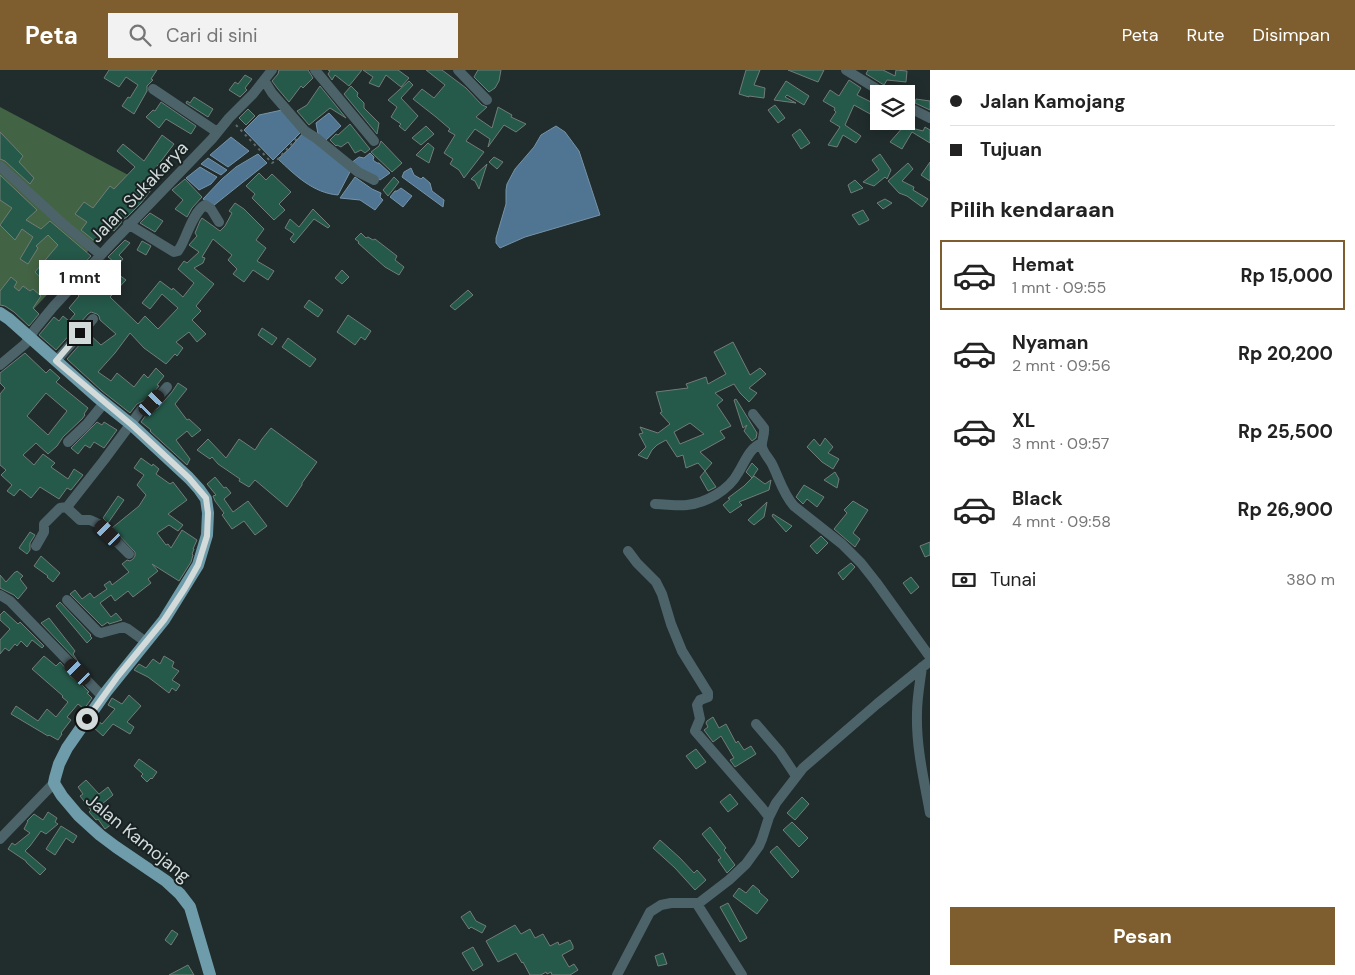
<!DOCTYPE html>
<html lang="id">
<head>
<meta charset="utf-8">
<style>
	:root { --surface:#fff; --page:#f2f2f2; --text:#222; --muted:#767676; --line:#e0e0e0; --accent:#7e5e2e }
	body { margin:0; font-family:"DM Sans",sans-serif; background:var(--page); color:var(--text); height:100vh; display:flex; flex-direction:column; font-size:19px; white-space:nowrap }
	* { box-sizing:border-box; margin:0 }
	p { font-size:16px; color:var(--muted) }
	.icon { flex:none; width:28px; height:28px; fill:none; stroke:currentColor; stroke-width:2; stroke-linecap:round; stroke-linejoin:round }
	.map { position:relative; flex:1; overflow:hidden }
	.panel { display:flex; flex-direction:column; background:var(--surface); width:425px }
	.panel>* { flex:none }
	.guide { display:grid; align-content:center; height:110px; padding:0 20px; background:var(--surface) }
	.fabs { position:absolute; left:870px; top:15px; display:grid; gap:10px }
	.fabs a { display:grid; place-items:center; width:45px; height:45px; border-radius:0px; background:var(--surface); box-shadow:0 2px 12px #0003; font-size:25px }
	.end { position:absolute; width:22px; height:22px; margin:-11px; border:6px solid #d3dada; background:#111; box-shadow:0 0 0 2px #111 }
	.from { border-radius:50% }
	.bubble { position:absolute; height:35px; border-radius:0px; background:var(--surface); box-shadow:0 2px 12px #0003; font-size:16px; font-weight:700; line-height:35px; text-align:center }
	.car { position:absolute; width:15px; height:30px; margin:-15px -8px; border-radius:6px; box-shadow:0 0 4px 1px #0007; background:linear-gradient(#222 24%,#8ab4d8 0 40%,#222 0 76%,#8ab4d8 0 86%,#222 0) }
	.guide b { display:flex; align-items:center; gap:18px; height:48px; font-size:19px }
	.guide b+b { border-top:1px solid var(--line) }
	.guide i { width:12px; height:12px; background:var(--text) }
	ul { padding:0; list-style:none }
	li { display:flex; align-items:center; gap:15px; height:70px; margin:0 10px 8px; padding:0 10px; border:2px solid transparent; border-radius:0px }
	li div { flex:1 }
	li b { display:block; font-size:19px }
	li em { font-style:normal; font-weight:700 }
	li.on { border-color:var(--accent) }
	li>.icon { width:45px; height:45px; stroke-width:1.5 }
	h2 { padding:0 20px; font-size:22px; line-height:60px }
	.pay { display:flex; align-items:center; gap:12px; height:55px; padding:0 20px; font-size:19px }
	.pay p { margin-inline-start:auto }
	.action { display:flex; gap:10px; margin-top:auto; padding:10px 20px }
	.action a { flex:1; height:58px; border-radius:0px; background:var(--accent); color:#fff; font-size:20px; font-weight:700; line-height:58px; text-align:center }
	header { display:flex; align-items:center; gap:30px; box-sizing:border-box; height:70px; padding:0 25px; background:var(--accent); color:#fff }
	header strong { font-size:24px }
	nav { display:flex; gap:28px; margin-inline-start:auto; font-size:18px }
	.search { width:350px; height:45px; background:var(--page); display:flex; align-items:center; gap:12px; box-sizing:border-box; padding:0 18px; border-radius:0px; color:var(--muted); font-size:19px }
	main { display:flex; flex:1; min-height:0 }
	.map>svg:first-child { display:block }
	.forest { fill:#436444 }
	.water { fill:#4f7592; stroke:#7793a8 }
	.building { fill:#255949; stroke:#727c78; fill-rule:evenodd }
	.lines { fill:none; stroke-linecap:round; stroke-linejoin:round }
	.path { stroke:#606a6a; stroke-width:2; stroke-dasharray:2.5 4; stroke-linecap:butt }
	.minor { stroke:#4d636a; stroke-width:10 }
	.major { stroke:#6e9caa; stroke-width:12 }
	.route { stroke:#d3dada; stroke-width:6 }
	.labels { text-anchor:middle; stroke-width:4; stroke-linejoin:round; paint-order:stroke }
	.street-label { font-size:18px; fill:#d3dada; stroke:#182222 }
</style>
</head>
<body>
<header>
<strong>Peta</strong>
<div class="search"><svg class="icon" aria-label="search" viewBox="0 0 24 24"><circle cx="10" cy="10" r="6"/><path d="M15 15l6 6"/></svg>Cari di sini</div>
<nav><a>Peta</a><a>Rute</a><a>Disimpan</a></nav>
</header>
<main>
<div class="map">
<svg width="930" height="905" viewBox="0 0 930 905">
	<rect width="100%" height="100%" fill="#212c2c"/>
	<!-- forest -->
	<path class="forest" d="M0,37L149,116L29,244L0,226Z"/>
	<!-- water -->
	<path class="water" d="M282,40L302,61L273,90L244,60L259,45Z
		M329,43L341,56L325,71L318,64L316,53Z
		M556,56L565,62L579,81L600,145L525,167L500,178L496,173V168L506,134V120L507,114L515,99L534,77L541,65Z
		M304,62L351,100L338,125C313,123 295,105 278,89L289,79Z
		M231,67L249,81L228,97L210,85Z
		M370,83L374,87L373,90L377,93H379L390,103L380,110L351,93L359,87L364,88Z
		M258,84L267,93L213,136L203,129L222,109L236,97Z
		M208,88L227,100L221,105L201,94Z
		M200,97L217,107L211,114L199,120L186,108Z
		M411,98L414,105L421,109L423,107L430,113L432,121L444,130L443,137L402,107L404,102Z
		M355,107L372,119L381,123L380,127L383,130L375,140L360,130L340,128Z
		M401,118L412,126L403,137L390,127L395,121H397Z"/>
	<!-- building -->
	<path class="building" d="M109,0H157L151,9L153,10L147,16V21L134,44L122,36L128,27L130,28L138,15L126,7L119,17L104,8Z
		M279,0H308L313,8L303,18L301,16L289,32L278,19L272,11L278,4Z
		M328,0H362L349,16L335,5L332,10L328,4L330,1Z
		M363,0H398L409,8L401,17L386,5L379,17L369,13L373,7Z
		M426,0H442L466,18L482,35L487,37L476,47L492,58L498,37L512,45L511,47L526,54L516,62L504,55L488,77L490,69L475,59L466,71L484,82L464,108L459,100L450,94L453,89L444,83L455,65L448,61L450,59L436,47L413,29L422,19L434,28L445,15Z
		M478,0H501L499,11L495,18L489,22L474,7Z
		M746,0H760L754,15L765,18L764,28L749,26V27L739,24Z
		M788,0H824L818,12Z
		M868,0H883L895,6L896,0L907,1L906,12L887,10L884,15L866,4Z
		M245,5L252,9L245,18L247,20L240,27L229,20L235,12L238,14Z
		M849,10L861,18L857,25L877,35L872,45L854,35L845,55L861,66L856,73L843,65L837,77L828,75L840,57L830,51L836,42L834,40L835,38L823,31L830,20L839,26Z
		M409,11L413,15L401,28L418,46L405,61L399,56L401,54L391,47L397,37L388,30Z
		M786,11L809,26L804,35L787,25L785,27L796,33L774,30Z
		M320,16L346,48L330,38L309,55L297,41L307,35Z
		M351,16L358,23L357,26L364,33V38L379,53L377,64L344,24Z
		M194,27L213,39L208,47L186,33L187,31L190,33Z
		M916,29L930,31V40L915,33Z
		M161,32L196,56L191,64L166,49L159,58L146,47L153,40L155,41Z
		M775,35L785,48L778,53L768,40Z
		M248,39L255,46L246,55L239,48Z
		M350,54L370,79L365,83L361,80L355,83L348,72L341,77L337,75L336,76L330,70L336,64L338,65Z
		M426,56L434,64L421,75L412,68Z
		M904,56L923,61L925,57L930,60V73L912,62L902,79L890,72Z
		M800,59L810,73L801,79L792,65Z
		M0,62L23,86L19,92L34,108L30,114L5,91L0,89Z
		M162,65L174,74L152,103L154,104L150,111L155,115L141,133L127,147L122,150L121,153L114,161L104,154L96,172L81,160L87,152L75,144L84,132L93,138L110,116L114,119L135,97L117,81L123,74L144,91Z
		M381,71L402,93L392,102L371,82L379,76Z
		M428,73L434,78L429,93L416,85Z
		M880,84L891,100L887,109L885,107L874,116L863,112L879,100L872,90Z
		M494,87L503,92L497,99L489,92Z
		M930,92V111L921,105Z
		M908,93L913,99L902,111L914,117L913,120L928,129L922,137L907,126L899,123L888,111Z
		M487,94L479,119L475,111L471,109Z
		M259,103L266,110L272,104L291,122L279,134L285,140L274,150L252,128L255,124L246,116Z
		M0,105L37,140L26,150L41,159L50,151L91,186L56,224L35,202L58,175L48,165L36,176L38,178L28,194L20,189L33,167L22,159L15,170L0,155L12,138L0,130Z
		M394,107L399,112L388,126L383,120Z
		M185,109L202,127L192,138L187,147L175,139L183,130L172,120Z
		M855,110L863,118L851,123L848,115Z
		M885,129L892,133L883,139L877,133Z
		M235,133L244,139L264,159L256,170L266,178L257,191L274,201L268,210L253,200L244,212L233,204L237,199L228,190L232,185L213,169L202,187L205,188L203,193L194,198L214,214L196,236L201,241L192,250L206,264L197,272L189,262L176,272L183,278L177,286L175,284L166,294L144,278L130,263L115,283L98,302L111,311L117,303L134,317L144,304L148,308L156,298L164,306L157,315L159,316L149,328L137,334L130,343L102,321L67,289L89,264L101,275L116,264L100,250L99,246L97,244L91,242L88,244L56,280L39,265L54,247L59,251L63,246L69,251L75,244L69,238L79,226L76,222L93,203L104,205L106,202L113,208L115,202L126,210L110,227L138,254L145,246L158,259L178,238L162,224L150,239L142,233L160,211L172,220L173,218L183,227L194,213L178,199L184,191L187,193L199,182L189,175L197,166L195,163L200,151L202,148L220,161L225,156L232,143L229,141Z
		M313,139L330,156L328,158L314,149L294,173L290,169L294,164L285,158L290,149L299,157Z
		M863,140L869,150L859,155L852,145Z
		M150,143L163,151L155,162L140,153Z
		M361,163L366,168L368,167L373,170L375,169L397,186L395,190L404,197L399,205L385,197L358,173L359,172L355,169Z
		M125,170L130,173L119,185L123,189L118,195L108,187Z
		M142,171L151,176L146,185L137,180Z
		M342,200L349,207L342,214L335,208Z
		M11,207L17,212L14,217L19,221L23,216L30,221L33,219L41,226L33,238L39,244L29,256L14,242L5,236L0,235V221Z
		M468,220L473,225L455,240L450,236Z
		M309,230L323,240L318,247L304,237Z
		M348,245L371,261L365,270L361,267L355,275L337,262Z
		M262,258L277,268L272,275L258,265Z
		M288,268L316,289L310,297L282,277Z
		M733,272L750,305L760,298L766,304L749,318L757,323L749,332L740,323L734,314L715,323L723,330L717,335L731,356L720,361L725,368L700,382L712,393L705,401L698,393L686,398L683,385L677,387L666,370L657,375L652,380L647,389L638,385L646,377L639,364L643,363L640,357L658,363L670,354L660,343L662,342L656,322L688,318L686,314L706,307L708,314L726,304L714,282ZM690,353L704,364L680,374L674,362Z
		M25,283L46,303L50,299L60,308L56,312L88,338L84,344L85,345L82,349L63,367L57,376L48,384L36,373L23,385L34,395L43,384L55,393L51,397L68,409L74,399L83,405L71,420L67,418L59,429L40,417L31,428L20,419L14,426L7,421L12,415L1,405L6,400L0,395V324L5,318L0,313V303ZM46,323L67,341L48,365L27,346Z
		M178,313L187,319L175,334L187,350L189,349L201,360L192,367L187,361L176,370L190,389L187,395L150,361L151,360L141,352L146,345L158,338L172,322Z
		M736,329L757,363L756,368L752,371L744,361L747,355L743,358L734,330Z
		M97,352L102,355L104,352L117,360L104,378L94,372L90,378L85,375L78,384L71,378Z
		M271,358L317,392L302,413V415L287,437L255,410L249,417L239,411L240,409L218,394L212,387L210,389L197,380L208,369L226,388L239,369L255,380L262,369Z
		M825,368L833,377L828,383L839,389L833,399L822,392L807,377L814,369L820,376Z
		M141,388L152,396L153,394L159,399L156,404L170,414L173,412L187,430L168,444L183,455L178,461L169,455L157,463L166,475L168,474L171,478L182,460L197,470L193,479H194L192,484L193,485L191,492L179,511L152,494L158,501L148,509L151,513L133,527L128,521L115,531L111,525L100,533L111,547L116,543L122,550L109,554L108,552L102,556L70,524L75,520L82,529L90,523L94,528L107,519L104,515L110,511L112,515L129,502L122,494L127,490L130,491L133,489L135,486V482L112,458L139,436L146,425L137,415L144,405L134,398Z
		M752,393L758,399L752,408L746,402Z
		M705,401L716,417L708,421L700,407Z
		M835,402L839,409L837,418L824,410Z
		M754,406L765,414L771,410L769,420L739,432L742,435L730,443L723,435L730,429L728,428L744,416Z
		M215,407L224,418L226,417L231,423L224,429L233,442L248,431L267,456L255,465L244,451L232,459L222,445L224,443L215,431L213,426L216,425L207,414Z
		M804,415L824,427L817,437L807,429L803,434L796,427Z
		M118,426L124,430L108,453L103,448Z
		M853,431L868,440L853,463L860,469L855,477L834,459L847,443L844,440Z
		M767,432L764,447L754,455L748,450Z
		M773,444L792,456L786,462L772,446Z
		M30,462L35,465L30,473V480L27,484L19,478Z
		M821,466L828,473L817,484L810,476Z
		M930,472V485L925,487L920,476Z
		M41,486L60,503L53,512L47,507L48,506L34,496Z
		M851,493L855,497L843,510L838,503Z
		M17,501L23,506L20,509L27,518L18,529L14,525L0,518V505L6,512L15,502H16Z
		M911,507L919,517L911,524L903,513Z
		M60,532L91,565L90,566L92,568L87,573L56,536Z
		M4,541L18,554L20,552L44,576L42,578L32,570L27,577L21,571L17,576L15,574L9,581L5,578L0,584V570L10,559L0,550V545Z
		M49,548L75,581L73,584L79,593L41,553Z
		M44,586L56,596L60,592L71,604L69,605L82,615L89,622L87,623L92,628L84,639L78,634L67,647L71,650L61,663L62,664L58,670L49,665L48,666L11,644L16,636L38,651L47,639L56,647L68,632L62,627L63,626L32,599Z
		M164,586L174,592L172,597L179,601L172,610L180,615L176,621L172,618L169,623L148,607L134,600L139,594L146,598L153,589L160,594Z
		M129,625L141,636L127,652L134,657L130,664L113,654L103,666L93,657L98,651L102,654L115,639L108,635L112,628L122,634Z
		M713,647L719,658L726,654L736,673L738,671L744,680L751,676L756,684L735,697L730,690L734,688L721,666L713,672L704,660L708,657L706,653L707,651Z
		M696,679L706,692L696,699L686,686Z
		M139,689L157,702L152,709L151,708L147,712L141,706L143,704L134,696Z
		M86,710L99,724L108,717L113,725L102,734L116,751L105,759L98,749L96,750L89,742L91,740L80,726L83,724L78,717Z
		M730,724L738,734L728,742L720,732Z
		M802,727L809,734L795,750L787,743Z
		M48,742L57,748L55,752L58,754L46,764L41,761L30,776L25,781L46,799L40,805L26,792V791L8,779L12,773L15,775L30,763L24,759L28,751H27L34,744L43,750Z
		M792,752L808,768L799,777L783,760Z
		M61,756L77,766L73,773L66,768L55,785L46,779Z
		M710,757L726,778L724,780L735,795L727,803L718,790L721,788L702,764Z
		M660,770L680,788L694,803L697,800L706,810L695,820L675,798L653,778Z
		M777,776L799,801L792,808L770,782Z
		M753,815L760,821L759,822L768,830L757,844L733,826L739,818L746,823Z
		M728,833L747,868L740,872L720,837Z
		M470,841L476,851L486,856L482,863L471,857L469,859L461,847Z
		M515,855L521,864L530,859L535,868L543,864L550,876L558,872L559,875L570,870L573,876V879L562,885L569,897L574,894L578,900L570,905H552L551,902L547,904L546,902L541,905H530L523,892L522,893L516,883L498,892L486,871Z
		M172,860L178,864L171,875L165,870Z
		M473,877L483,895L473,901L462,883Z
		M663,883L667,894L658,896L655,886Z
		M188,895L194,905H169Z"/>
	<g class="lines">
		<!-- path -->
		<path class="path" d="M236,55L272,93L277,90L299,66"/>
		<!-- minor -->
		<path class="minor" d="M315,0L374,71
			M458,0L487,30
			M846,0L885,24
			M264,10L272,23L305,61L316,68L358,102L374,110
			M153,19L217,62
			M906,36L930,48
			M0,96L62,153L101,185
			M128,154L174,182L178,181L181,176C187,165 194,141 205,135L211,139L219,152
			M56,291L93,249
			M0,295L25,274L35,259L53,237L111,174L212,69L229,48L253,24L272,0
			M753,344L764,358C765,365 761,371 762,377C764,384 769,388 772,394C779,408 783,424 794,436L842,474L861,493L876,512L930,587
			M68,372L87,354L104,333
			M655,434C666,434 676,436 687,435C706,433 729,420 738,403C745,392 749,378 762,373
			M66,437L80,450H90L99,454L129,484
			M36,476L44,462V454L60,438L67,437L104,390L141,340L153,333L167,317
			M628,481L637,493L656,512L662,524L671,554L682,581L708,623V627L700,630L697,635L700,649L695,661L762,738L769,747
			M0,525L10,531L103,627
			M67,530L98,562L101,563L123,557L128,559L146,572
			M922,597C920,612 917,628 917,643C916,677 924,710 930,743
			M756,654L780,682L796,706
			M0,769L54,713
			M697,834L742,905
			M617,905L650,842L661,835L671,833H699L729,810L746,794L759,776L762,769L769,747L776,733L803,698L877,634L930,591"/>
		<!-- major -->
		<path class="major" d="M0,243L9,249L97,327L133,356L189,408L199,419L206,429L208,443L207,465L198,495L164,550L106,622L67,678L59,694L55,708L54,713L57,718L62,726L78,745L100,765L116,777L166,811L180,824L190,837L210,905"/>
	</g>
	<g class="lines">
		<!-- route -->
		<path class="route" d="M80,263L56,291L133,356L189,408L206,428L208,443L207,466L202,482L198,495L185,518L164,550L118,606L87,649"/>
	</g>
	<g class="labels">
		<!-- street labels -->
		<g class="street-label">
			<text transform="translate(139 122) rotate(-46)" y="6">Jalan Sukakarya</text>
			<text transform="translate(138 768) rotate(39)" y="6">Jalan Kamojang</text>
		</g>
	</g>
</svg>
<div class="fabs">
<a><svg class="icon" aria-label="layers" viewBox="0 0 24 24"><path d="M12 4l9 5-9 5-9-5zM3 14l9 5 9-5"/></svg></a>
</div>
<i class="end from" style="left:87px;top:649px"></i>
<i class="end" style="left:80px;top:263px"></i>
<div class="bubble" style="left:39px;top:190px;width:82px">1 mnt</div>
<i class="car" style="left:152px;top:333px;rotate:43deg"></i>
<i class="car" style="left:108px;top:463px;rotate:315deg"></i>
<i class="car" style="left:78px;top:602px;rotate:316deg"></i>
</div>
<section class="panel">
<div class="guide">
<b><i class="from"></i>Jalan Kamojang</b>
<b><i></i>Tujuan</b>
</div>
<h2>Pilih kendaraan</h2>
<ul>
<li class="on"><svg class="icon" aria-label="car" viewBox="0 0 24 24"><path d="M5 17H2v-5l4-1 3-4h7l3 4 3 1v5h-3M9 17h6M6 11h13"/><circle cx="7" cy="17" r="2"/><circle cx="17" cy="17" r="2"/></svg><div><b>Hemat</b><p>1 mnt · 09:55</p></div><em>Rp 15,000</em></li>
<li><svg class="icon" aria-label="car" viewBox="0 0 24 24"><path d="M5 17H2v-5l4-1 3-4h7l3 4 3 1v5h-3M9 17h6M6 11h13"/><circle cx="7" cy="17" r="2"/><circle cx="17" cy="17" r="2"/></svg><div><b>Nyaman</b><p>2 mnt · 09:56</p></div><em>Rp 20,200</em></li>
<li><svg class="icon" aria-label="car" viewBox="0 0 24 24"><path d="M5 17H2v-5l4-1 3-4h7l3 4 3 1v5h-3M9 17h6M6 11h13"/><circle cx="7" cy="17" r="2"/><circle cx="17" cy="17" r="2"/></svg><div><b>XL</b><p>3 mnt · 09:57</p></div><em>Rp 25,500</em></li>
<li><svg class="icon" aria-label="car" viewBox="0 0 24 24"><path d="M5 17H2v-5l4-1 3-4h7l3 4 3 1v5h-3M9 17h6M6 11h13"/><circle cx="7" cy="17" r="2"/><circle cx="17" cy="17" r="2"/></svg><div><b>Black</b><p>4 mnt · 09:58</p></div><em>Rp 26,900</em></li>
</ul>
<div class="pay"><svg class="icon" aria-label="cash" viewBox="0 0 24 24"><path d="M3 7h18v10H3z"/><circle cx="12" cy="12" r="2"/></svg>Tunai<p>380 m</p></div>
<div class="action"><a>Pesan</a></div>
</section>
</main>
</body>
</html>
